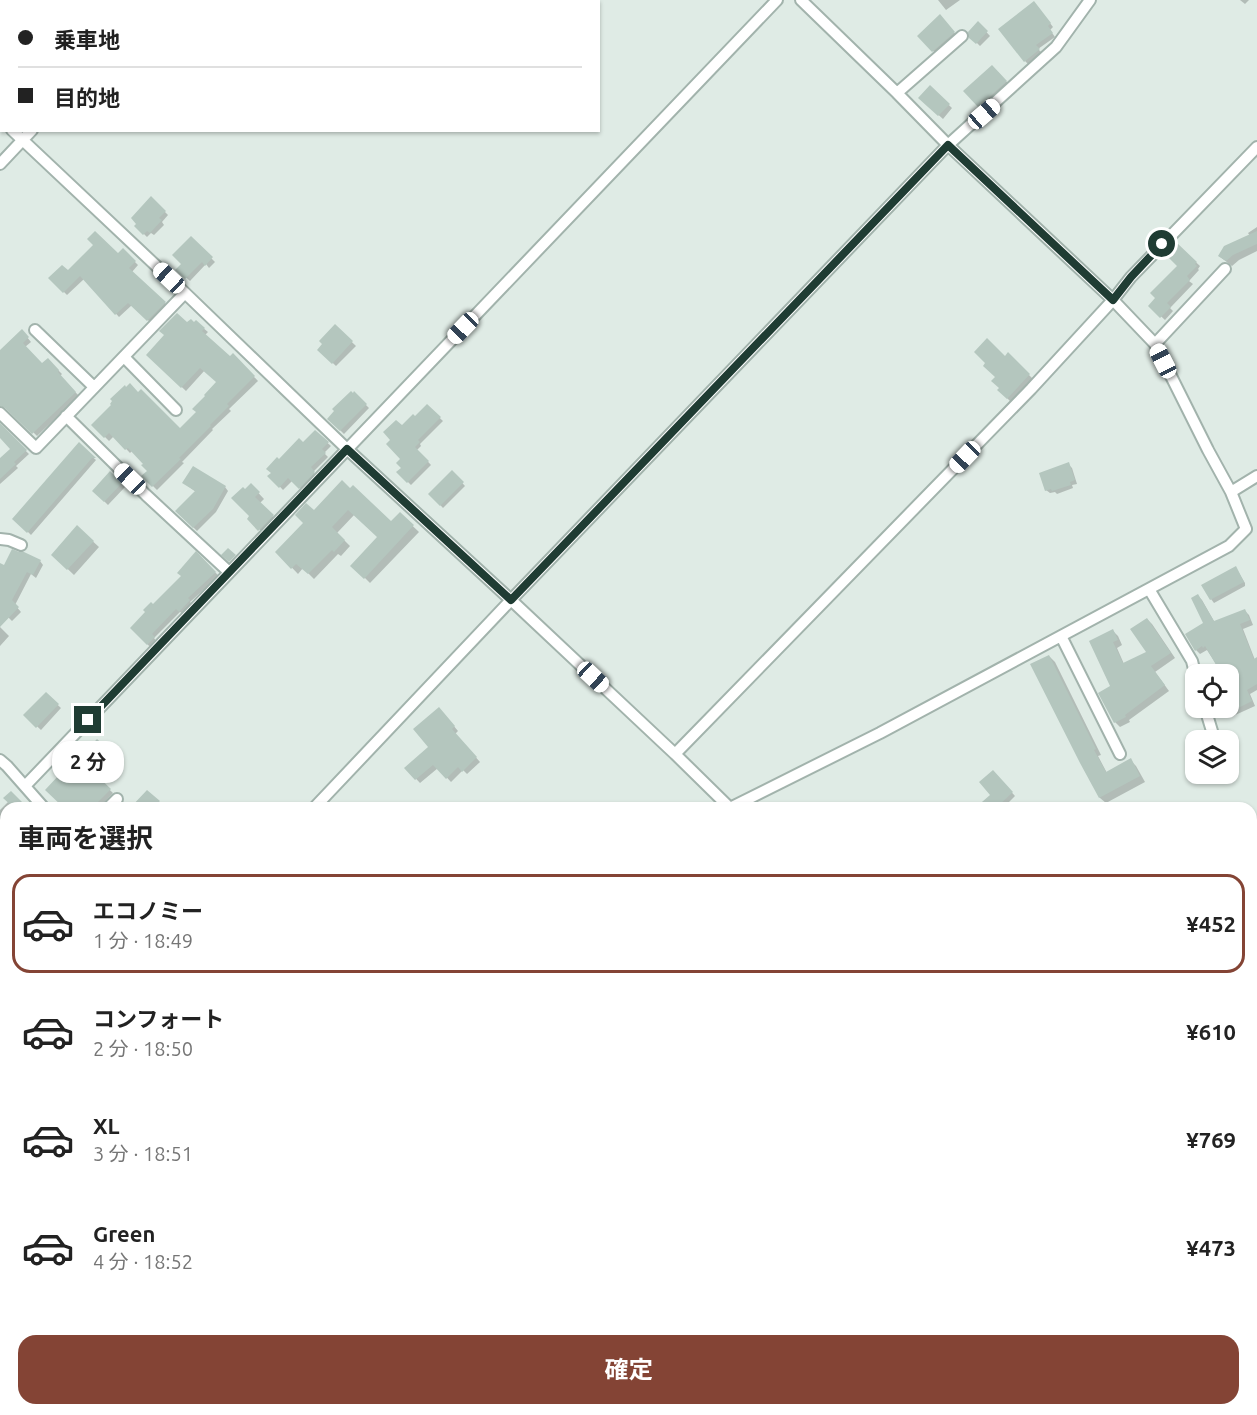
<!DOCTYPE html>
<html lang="ja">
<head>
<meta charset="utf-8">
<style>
	:root { --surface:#fff; --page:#f6f6f6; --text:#222; --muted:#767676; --line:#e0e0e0; --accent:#844435 }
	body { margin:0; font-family:Ubuntu,"Noto Sans JP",sans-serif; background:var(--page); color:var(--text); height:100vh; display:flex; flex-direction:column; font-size:22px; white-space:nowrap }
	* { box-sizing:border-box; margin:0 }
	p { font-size:20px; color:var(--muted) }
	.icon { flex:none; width:33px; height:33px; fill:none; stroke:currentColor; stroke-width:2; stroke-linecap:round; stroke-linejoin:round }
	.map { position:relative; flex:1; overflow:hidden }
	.sheet { position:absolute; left:0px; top:802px; width:1257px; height:614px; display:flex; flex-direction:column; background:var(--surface); border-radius:18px 18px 0 0; box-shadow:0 2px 4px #0004 }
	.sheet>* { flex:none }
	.top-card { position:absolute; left:0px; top:0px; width:600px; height:132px; box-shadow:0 2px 4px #0004; display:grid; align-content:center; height:132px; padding:0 18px; background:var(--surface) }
	.fabs { position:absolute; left:1185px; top:664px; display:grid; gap:12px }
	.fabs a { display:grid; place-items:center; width:54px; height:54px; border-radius:12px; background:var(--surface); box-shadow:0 2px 4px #0004; font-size:30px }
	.end { position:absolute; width:27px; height:27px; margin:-14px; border:8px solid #1f3c33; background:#fff; box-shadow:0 0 0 3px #fff }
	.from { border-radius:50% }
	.bubble { position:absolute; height:42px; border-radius:18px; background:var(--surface); box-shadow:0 2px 4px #0004; font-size:20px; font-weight:700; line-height:42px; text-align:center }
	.car { position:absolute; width:18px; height:36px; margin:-18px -9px; border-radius:8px; box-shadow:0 0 4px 2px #0007; background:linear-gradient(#fff 24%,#345 0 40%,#fff 0 76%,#345 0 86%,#fff 0) }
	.top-card b { display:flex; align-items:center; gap:21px; height:57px; font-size:22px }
	.top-card b+b { border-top:2px solid var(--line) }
	.top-card i { width:15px; height:15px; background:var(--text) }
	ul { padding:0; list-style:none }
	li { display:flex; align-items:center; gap:18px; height:99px; margin:0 12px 9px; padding:0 6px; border:3px solid transparent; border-radius:18px }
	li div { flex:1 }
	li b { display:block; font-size:22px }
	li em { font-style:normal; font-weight:700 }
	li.selected { border-color:var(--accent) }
	li>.icon { width:54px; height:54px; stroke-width:1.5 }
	h2 { padding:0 18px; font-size:27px; line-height:72px }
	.cta { display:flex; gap:12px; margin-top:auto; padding:12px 18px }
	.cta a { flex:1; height:69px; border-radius:18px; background:var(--accent); color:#fff; font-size:24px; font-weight:700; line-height:69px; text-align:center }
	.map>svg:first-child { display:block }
	.shadow { fill:#0003 }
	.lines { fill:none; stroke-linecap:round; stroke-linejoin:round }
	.river { stroke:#82cdd5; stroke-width:26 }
	.building { fill:#b4c6be }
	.street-casing { stroke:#a2b3ac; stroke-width:14 }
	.street { stroke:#fff; stroke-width:10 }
	.route { stroke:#1f3c33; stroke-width:8 }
</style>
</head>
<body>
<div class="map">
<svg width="1257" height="1415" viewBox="0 0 1257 1415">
	<rect width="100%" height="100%" fill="#dfebe5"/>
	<!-- shadow -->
	<path class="shadow" d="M8,0H64L65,2H7Z
		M68,0H103L101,2H66Z
		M938,0H960L946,10Z
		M1240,0H1249L1245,4Z
		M1037,6L1053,27L1050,30L1055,37L1038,49L1042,53L1028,64L1025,61Z
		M940,16L957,36L937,55L919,36Z
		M978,23L990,36L980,46L971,37Z
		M0,54L2,56V72L0,74Z
		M998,72L1012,88L984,112L979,106Z
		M2,81V107L0,105V82Z
		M930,87L952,108L943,119L920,98Z
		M151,198L168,215L162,222L164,225L154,235L151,233L147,237L136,226Z
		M1257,227V251L1239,260L1232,266L1219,256L1250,236L1248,233Z
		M191,238L215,262L209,268L206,264L190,281L178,270L183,264Z
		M1176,244L1200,266L1198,269L1199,270L1189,281L1193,284L1170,308L1173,311L1165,320L1150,306L1179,266Z
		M123,250L138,265L132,272L168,306L151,323L132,305L119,317L84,279L67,295L50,278L118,255Z
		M196,322L208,332L205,335L230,358L233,355L258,381L229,409L231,411L212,429L213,430L182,462L184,463L157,490L143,476L149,470L145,464L132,451L130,453L114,436L109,441L93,425L180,430L198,412L218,382L205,370L186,391L148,355L187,325L194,324Z
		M335,326L356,346L336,366L319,350Z
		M22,331L31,342L25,347L42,365L48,360L62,374L60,376L79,396L37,436L0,399V352Z
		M1008,354L1035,381L1013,404L999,390L1000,388L1005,358Z
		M354,393L369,408L344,434L329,419Z
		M427,406L443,421L420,444L421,446L417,450L431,465L411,485L398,472L403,468L402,427L415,418Z
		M0,426L29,454L16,466L18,468L0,484V460L12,449L0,436Z
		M315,432L331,446L324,453L328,457L313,472L317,476L303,491L293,480L283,490L270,476L279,461L303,444Z
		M79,445L96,460L31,535L15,519Z
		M1068,464L1072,468L1077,484L1072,485L1073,488L1057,494L1055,492L1050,493L1046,490Z
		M452,472L465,486L443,508L430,494Z
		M110,473L125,487L108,505L94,491Z
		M342,482L391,524L400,514L419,532L370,583L352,565L379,537L355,514L337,533L350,546L341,556L338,554L314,579L303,568L298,574L277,552Z
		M184,483L225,487L228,491L216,512L197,531L177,511L196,492Z
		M251,485L264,499L260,503L278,522L265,535L249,519L251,516L245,491Z
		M77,527L99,547L74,575L53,555Z
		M196,554L219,576L190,602L193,605L183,614L180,612L154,638L157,642L151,648L132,628L183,576Z
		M40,561L43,565L36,578L31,574L15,605L21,612L12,621L0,609V565L4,567Z
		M1236,568L1245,583V586L1214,603L1211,599Z
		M1198,596L1202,600L1215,623L1245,611L1249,615L1253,625L1243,629L1255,660L1257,659V690L1250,694L1255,706L1233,716L1226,708H1228V675H1219L1222,673L1207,650L1200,654L1196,650L1205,623Z
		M1147,619L1152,624L1175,658L1155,672L1169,691L1129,720L1130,722L1120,727L1115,722L1112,687L1113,631L1118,636L1122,645L1117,648L1124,664L1148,653Z
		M0,627L9,636L0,646Z
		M1049,656L1055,662L1101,755L1098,756L1107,773L1130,760L1136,766L1145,782L1106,803L1100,798L1081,763Z
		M46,694L61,708L41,730L25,715Z
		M443,713L458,731L455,734L480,762L467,774L463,770L451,782L438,768L420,783L406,768L430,747Z
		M97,741L112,755L94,775L113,793L99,808H66L47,790L61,780Z
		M993,772L1015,796L1003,808H977L992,795Z
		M147,792L162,806L159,808H134Z
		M11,793L26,808H6V834L4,835L0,831V810L9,801Z
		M6,931V1162L0,1158V940Z
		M0,1201L6,1205V1226L0,1235Z
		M41,1410H295L290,1415H35Z
		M428,1410H493L498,1415H433Z
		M661,1410H682L677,1415H666Z"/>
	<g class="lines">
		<!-- river -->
		<path class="river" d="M1251,862L1257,861
			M0,1296L6,1291"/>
	</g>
	<!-- building -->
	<path class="building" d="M1034,1L1051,23L1048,26L1053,33L1036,45L1040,49L1024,62L998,29Z
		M940,14L955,32L932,52L917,36Z
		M978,21L988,31L976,44L969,38L968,32Z
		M992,65L1007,81L978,107L963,91Z
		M930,85L950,104L938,116L918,98Z
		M151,196L166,211L159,218L162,220L150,233L147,231L143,235L134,226L136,224L131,218Z
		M95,231L118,253L123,248L136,261L129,268L166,302L147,321L128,303L115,315L80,276L63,293L48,278L62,265L68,270L93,245L87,239Z
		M1257,231V244L1233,255L1226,261L1218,256L1224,246Z
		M191,236L213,257L205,266L202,262L185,279L175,270L181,264L172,255Z
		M1176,242L1197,262L1195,264L1197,266L1187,276L1190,280L1167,303L1171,307L1160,318L1148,306L1155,298L1150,293L1177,266L1165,254Z
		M177,313L187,322L191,319L194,322L196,320L205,328L202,331L230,356L233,353L255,376L227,404L229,406L210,425L211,426L179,458L181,459L152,487L141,476L147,471L141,465L143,464L128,448L125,450L109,433L104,438L91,425L111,405L110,404L112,401L110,399L125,385L126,387L130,383L138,392L141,389L180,428L196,412L192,409L205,396L204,395L216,382L200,368L181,388L146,355L164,335L159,331Z
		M335,324L353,341L332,364L317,350L322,344L319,341Z
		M22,329L29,337L23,343L42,363L48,358L59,370L58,372L76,392L32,434L5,408L0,406V350Z
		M987,338L1005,356L1008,352L1030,374L1007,399L997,390L999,388L991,381L995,377L983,366L985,363L974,352Z
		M351,391L353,393L354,391L367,404L340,431L327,419L334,411L332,409Z
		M427,404L441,417L418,440L420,442L415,447L429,461L407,483L396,472L401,468L396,463L400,459L386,444L390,440L383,432L396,420L402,425L413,414L415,416Z
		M0,423L27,450L14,462L16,464L0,479V458L10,449L0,438Z
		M315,430L329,442L322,449L326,453L311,467L315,472L299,489L288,478L279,488L267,476L271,473L266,469L277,457L279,459L299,438L303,442Z
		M79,442L96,458H92L27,533L12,519Z
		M1069,462L1075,480L1070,482L1071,485L1052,491L1051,489L1045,491L1039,473Z
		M193,466L226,486L213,509L193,528L175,511L195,491L182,483Z
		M452,470L464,482L440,506L428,494Z
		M110,471L122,483L104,502L92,491Z
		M342,480L350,488L353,485L391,521L400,512L414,525L364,579L350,566L377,537L348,510L332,527L345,540L334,552L332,550L308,574L296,564L291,569L275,552L303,523L295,515L306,503L314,510Z
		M251,483L260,492L255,497L274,515L258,531L247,519L249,516L231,498L243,487L245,489Z
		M77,525L94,541L67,570L51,555Z
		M228,548L236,555L229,562L221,555Z
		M12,549L19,552H24L41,560L33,575L27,572L12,600L19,607L0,627V563L4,565Z
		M196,551L216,572L188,598L190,600L179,612L176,609L152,634L155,637L147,645L130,628L145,612L143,610L151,602L153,604L181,576L177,573Z
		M1236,566L1244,582L1210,600L1201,585Z
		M1198,594L1214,621L1245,609L1250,620L1240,624L1254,659L1257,657V684L1247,690L1252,701L1228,713V675H1222L1205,646L1203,648L1202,646L1195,651L1185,634L1203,623L1191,598Z
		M1147,618L1171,653L1151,666L1165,685L1125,715L1126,717L1114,723L1098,693L1110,686L1089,641L1113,629L1118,640L1113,642L1123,663L1146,652L1130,629Z
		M1049,655L1096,749L1094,750L1106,772L1131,758L1140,776L1099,798L1080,763L1030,664Z
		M46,692L59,704L36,728L23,715Z
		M439,707L455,726L452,729L477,757L462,772L458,767L446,779L433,765L415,780L404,768L428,747L413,729Z
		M97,739L110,751L91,770L111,789L92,808H64L45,790L59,775L61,777Z
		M993,770L1013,792L996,808H975L990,795L979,782Z
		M147,790L160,801L153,808H130Z
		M11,791L28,808H14L3,798Z"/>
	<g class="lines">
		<defs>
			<path id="street" d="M155,2L156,0
				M0,73L2,72
				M897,93L962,36
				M0,119L2,120
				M12,130L185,293L347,449L511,600L675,754L730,808
				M0,164L32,130
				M35,330L94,387
				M1155,344L1225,269
				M124,357L176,410
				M0,413L36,448L185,293
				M66,416L146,495L229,572
				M1231,492L1257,476
				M0,539L9,540L21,545
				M1149,589L1192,661L1196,677
				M1061,636L1120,754
				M1205,708L1215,741
				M675,754L1031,389L1113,300L1131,277L1257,147
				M0,760L7,766L44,808
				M25,786L777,0
				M108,808L117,799
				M314,808L511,600L948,145L1056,47L1090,0
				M730,808L880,733L1229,546L1246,529L1231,492L1208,450L1155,344L1113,300L948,145L897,93L801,0
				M0,1341L6,1326
				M540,1410L545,1415
				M346,1415L352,1410"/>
		</defs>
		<!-- street casing -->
		<use href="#street" class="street-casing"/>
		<!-- street -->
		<use href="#street" class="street"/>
	</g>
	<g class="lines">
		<!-- route -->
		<path class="route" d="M88,720L347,449L511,600L948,145L1113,300L1131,277L1162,244"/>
	</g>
</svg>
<div class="fabs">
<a><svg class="icon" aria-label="locate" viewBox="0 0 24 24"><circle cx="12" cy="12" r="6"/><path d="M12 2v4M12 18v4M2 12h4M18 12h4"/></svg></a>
<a><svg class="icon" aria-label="layers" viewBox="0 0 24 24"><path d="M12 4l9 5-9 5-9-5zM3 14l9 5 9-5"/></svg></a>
</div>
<i class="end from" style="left:1162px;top:244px"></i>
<i class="end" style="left:88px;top:720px"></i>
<div class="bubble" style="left:52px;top:741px;width:72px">2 分</div>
<i class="car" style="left:984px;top:114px;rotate:49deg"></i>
<i class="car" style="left:169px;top:278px;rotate:313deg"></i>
<i class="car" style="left:463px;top:328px;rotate:224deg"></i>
<i class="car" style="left:1163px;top:361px;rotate:333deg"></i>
<i class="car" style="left:965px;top:457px;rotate:224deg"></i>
<i class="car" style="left:130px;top:479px;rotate:314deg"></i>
<i class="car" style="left:593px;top:677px;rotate:133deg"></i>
<div class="top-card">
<b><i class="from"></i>乗車地</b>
<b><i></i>目的地</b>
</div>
<section class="sheet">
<h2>車両を選択</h2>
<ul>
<li class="selected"><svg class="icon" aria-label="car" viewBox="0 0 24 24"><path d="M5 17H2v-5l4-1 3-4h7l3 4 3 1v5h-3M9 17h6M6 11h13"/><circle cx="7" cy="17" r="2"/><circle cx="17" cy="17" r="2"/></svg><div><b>エコノミー</b><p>1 分 · 18:49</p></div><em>¥452</em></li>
<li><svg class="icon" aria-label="car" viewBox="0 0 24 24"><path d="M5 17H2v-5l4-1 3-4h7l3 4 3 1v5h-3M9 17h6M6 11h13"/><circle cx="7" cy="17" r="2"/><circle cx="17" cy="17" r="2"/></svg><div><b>コンフォート</b><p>2 分 · 18:50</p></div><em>¥610</em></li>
<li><svg class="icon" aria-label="car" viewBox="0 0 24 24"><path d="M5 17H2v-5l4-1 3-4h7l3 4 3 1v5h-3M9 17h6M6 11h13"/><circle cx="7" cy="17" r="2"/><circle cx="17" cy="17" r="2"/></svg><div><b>XL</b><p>3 分 · 18:51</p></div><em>¥769</em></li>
<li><svg class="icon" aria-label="car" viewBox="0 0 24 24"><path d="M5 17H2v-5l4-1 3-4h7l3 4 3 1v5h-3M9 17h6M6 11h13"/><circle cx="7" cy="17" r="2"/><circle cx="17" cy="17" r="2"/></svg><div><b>Green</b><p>4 分 · 18:52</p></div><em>¥473</em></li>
</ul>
<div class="cta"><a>確定</a></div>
</section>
</div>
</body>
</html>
